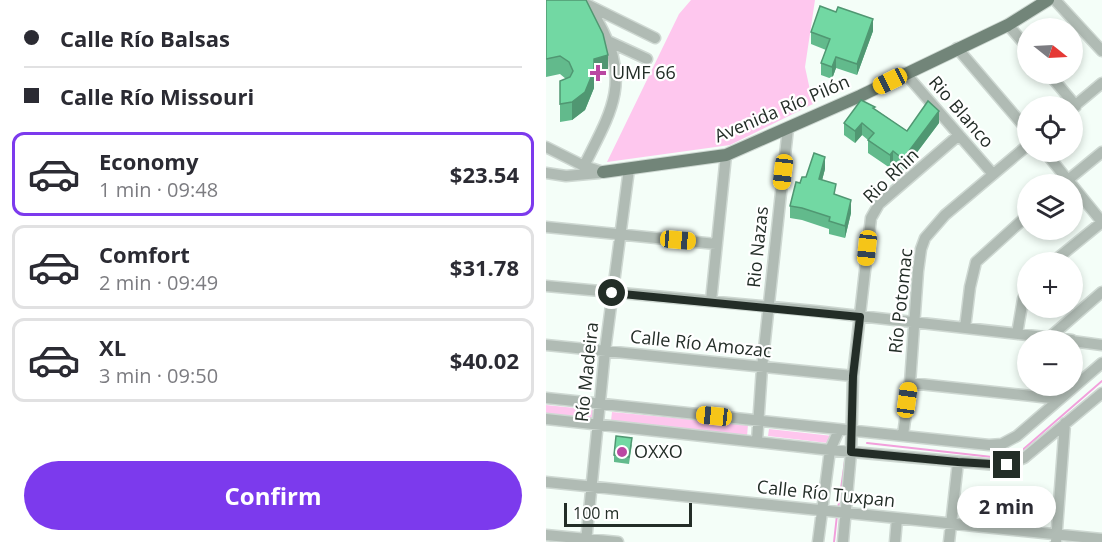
<!DOCTYPE html>
<html lang="en">
<head>
<meta charset="utf-8">
<style>
	:root { --surface:#fff; --page:#f2f2f3; --text:#2b2b33; --muted:#7c7c81; --line:#e1e1e2; --accent:#7c3aed }
	body { margin:0; font-family:"Open Sans",sans-serif; background:var(--page); color:var(--text); height:100vh; display:flex; flex-direction:column; font-size:22px; white-space:nowrap }
	* { box-sizing:border-box; margin:0 }
	p { font-size:20px; color:var(--muted) }
	.icon { flex:none; width:33px; height:33px; fill:none; stroke:currentColor; stroke-width:2; stroke-linecap:round; stroke-linejoin:round }
	.map { position:relative; flex:1; overflow:hidden }
	.panel { display:flex; flex-direction:column; background:var(--surface); width:546px }
	.panel>* { flex:none }
	.top-card { display:grid; align-content:center; height:132px; padding:0 24px; background:var(--surface) }
	.needle { width:39px; rotate:108deg }
	.fabs { position:absolute; left:471px; top:18px; display:grid; gap:12px }
	.fabs a { display:grid; place-items:center; width:66px; height:66px; border-radius:50%; background:var(--surface); box-shadow:0 3px 9px #0003; font-size:30px }
	.scale { position:absolute; left:18px; bottom:15px; width:128px; box-sizing:border-box; padding-left:6px; border:3px solid #232d27; border-top:0; font-size:16px; line-height:21px; white-space:nowrap; color:#232d27; -webkit-text-stroke:4px #fff; paint-order:stroke }
	.end { position:absolute; width:27px; height:27px; margin:-14px; border:8px solid #232d27; background:#fff; box-shadow:0 0 0 3px #fff }
	.from { border-radius:50% }
	.bubble { position:absolute; height:42px; border-radius:21px; background:var(--surface); box-shadow:0 3px 9px #0003; font-size:20px; font-weight:700; line-height:42px; text-align:center }
	.car { position:absolute; width:18px; height:36px; margin:-18px -9px; border-radius:8px; box-shadow:0 0 4px 2px #0007; background:linear-gradient(#f5c518 24%,#345 0 40%,#f5c518 0 76%,#345 0 86%,#f5c518 0) }
	.top-card b { display:flex; align-items:center; gap:21px; height:57px; font-size:22px }
	.top-card b+b { border-top:2px solid var(--line) }
	.top-card i { width:15px; height:15px; background:var(--text) }
	ul { padding:0; list-style:none }
	li { display:flex; align-items:center; gap:18px; height:84px; margin:0 12px 9px; padding:0 12px; border:3px solid var(--line); border-radius:12px }
	li div { flex:1 }
	li b { display:block; font-size:22px }
	li em { font-style:normal; font-weight:700 }
	li.selected { border-color:var(--accent) }
	li>.icon { width:54px; height:54px; stroke-width:1.5 }
	.cta { display:flex; gap:12px; margin-top:auto; padding:12px 24px }
	.cta a { flex:1; height:69px; border-radius:36px; background:var(--accent); color:#fff; font-size:24px; font-weight:700; line-height:69px; text-align:center }
	main { display:flex; flex:1; min-height:0 }
	.map>svg:first-child { display:block }
	.green { fill:#fec7ee }
	.lines { fill:none; stroke-linecap:round; stroke-linejoin:round }
	.stream { stroke:#f2a0dc; stroke-width:2 }
	.minor-casing { stroke:#ced8d2; stroke-width:13 }
	.major-casing { stroke:#ced8d2; stroke-width:14 }
	.minor { stroke:#b0bbb4; stroke-width:10 }
	.major { stroke:#728579; stroke-width:12 }
	.wall { fill:#62ba8c }
	.shaded-wall { fill:#509772 }
	.building { fill:#72d8a3; stroke:#509772; stroke-width:1.5 }
	.route { stroke:#232d27; stroke-width:8 }
	.poi-dot { fill:#ba48a2; stroke:#fff; stroke-width:2 }
	.labels { text-anchor:middle; stroke-width:4.5; stroke-linejoin:round; paint-order:stroke }
	.poi-label { font-size:18px; fill:#232d27; stroke:#fff; text-anchor:start }
	.street-label { font-size:18px; fill:#232d27; stroke:#fff }
</style>
</head>
<body>
<main>
<section class="panel">
<div class="top-card">
<b><i class="from"></i>Calle Río Balsas</b>
<b><i></i>Calle Río Missouri</b>
</div>
<ul>
<li class="selected"><svg class="icon" aria-label="car" viewBox="0 0 24 24"><path d="M5 17H2v-5l4-1 3-4h7l3 4 3 1v5h-3M9 17h6M6 11h13"/><circle cx="7" cy="17" r="2"/><circle cx="17" cy="17" r="2"/></svg><div><b>Economy</b><p>1 min · 09:48</p></div><em>$23.54</em></li>
<li><svg class="icon" aria-label="car" viewBox="0 0 24 24"><path d="M5 17H2v-5l4-1 3-4h7l3 4 3 1v5h-3M9 17h6M6 11h13"/><circle cx="7" cy="17" r="2"/><circle cx="17" cy="17" r="2"/></svg><div><b>Comfort</b><p>2 min · 09:49</p></div><em>$31.78</em></li>
<li><svg class="icon" aria-label="car" viewBox="0 0 24 24"><path d="M5 17H2v-5l4-1 3-4h7l3 4 3 1v5h-3M9 17h6M6 11h13"/><circle cx="7" cy="17" r="2"/><circle cx="17" cy="17" r="2"/></svg><div><b>XL</b><p>3 min · 09:50</p></div><em>$40.02</em></li>
</ul>
<div class="cta"><a>Confirm</a></div>
</section>
<div class="map">
<svg width="556" height="542" viewBox="0 0 556 542">
	<rect width="100%" height="100%" fill="#f4fef8"/>
	<!-- green -->
	<path class="green" d="M145,0H269L259,67L267,104L184,145L61,162L133,14Z
		M0,405L49,410V419L0,413Z
		M66,412L202,425L201,436L65,421Z
		M223,429L287,436L282,443L222,436Z"/>
	<g class="lines">
		<!-- stream -->
		<path class="stream" d="M321,443L455,458L473,453L556,381
			M292,509L299,461
			M288,542L291,515"/>
		<defs>
			<path id="minor" d="M31,0C44,6 51,19 57,31C85,85 62,117 38,166
				M509,0L556,51
				M42,5L109,38
				M462,25L482,48
				M62,41L101,59
				M411,48L482,131
				M359,73L446,173
				M503,74L530,106
				M526,108L556,83
				M0,147L38,166L57,172
				M499,152L525,184
				M0,173L20,176L53,173
				M517,184L556,152
				M0,227L170,244
				M507,262L556,222L526,185
				M0,286L269,311L526,340
				M165,301L180,155
				M419,328L424,287L430,262L482,215
				M471,334L477,299L482,287
				M504,337L556,292
				M526,341L556,345
				M0,345L307,376
				M364,383L514,399
				M0,398L443,445L456,444L471,436L556,363
				M0,419L284,450L450,465H461L478,458L556,393
				M357,435L364,383L372,271L375,249L379,238L399,215L482,145
				M211,441L216,368L242,128
				M0,482L556,539
				M0,535L72,542
				M40,542L59,351L83,169
				M272,542L284,450L293,430
				M297,542L305,452L307,376L325,218L333,204L413,135
				M349,542L351,518
				M403,542L412,462
				M510,542L519,423"/>
			<path id="major" d="M57,172L180,155L314,96L462,25L502,0"/>
		</defs>
		<!-- minor casing -->
		<use href="#minor" class="minor-casing"/>
		<!-- major casing -->
		<use href="#major" class="major-casing"/>
		<!-- minor -->
		<use href="#minor" class="minor"/>
		<!-- major -->
		<use href="#major" class="major"/>
	</g>
	<!-- wall -->
	<path class="wall" d="M0,0L62,73L48,77V88L39,110L26,120L14,122V81L20,79L14,74L0,77Z
		M327,31L311,75L290,68L286,79L275,75V63L280,50L265,44V32Z
		M329,109L361,131L393,123L357,171L347,163L344,168L322,153V140L316,135L309,143L298,135V123Z
		M279,169L276,180L305,213L299,238L283,234V229L256,220L244,218V206L254,183L260,177Z
		M86,444L83,464L68,462V455Z"/>
	<!-- shaded-wall -->
	<path class="shaded-wall" d="M327,19V31L311,75V64Z
		M62,55V73L48,77V88L39,110L26,120V102L48,59Z
		M290,57V68L286,79V67Z
		M393,111V123L357,171V159Z
		M316,123V135L309,143V131Z
		M347,151V163L344,168V155Z
		M279,157V169L273,192V179Z
		M305,200V213L299,238V226Z"/>
	<!-- building -->
	<path class="building" d="M0,0H40L57,34L62,55L48,59V70L39,92L26,102L14,104V81L24,77L27,71L23,62L14,56L0,59Z
		M274,6L290,12L292,7L327,19L311,64L290,57L286,67L275,63L284,39L265,32Z
		M315,100L329,107L327,108L361,131L382,101L393,111L357,159L347,151L344,155L322,140L328,133L316,123L309,131L298,123Z
		M268,153L279,157L273,179L290,184L288,194L305,200L299,226L283,221L284,217L256,208L244,206L250,182L254,183L256,177H260Z
		M70,436L86,438L83,457L68,455Z"/>
	<g class="lines">
		<!-- route -->
		<path class="route" d="M66,293L314,317L307,376L305,452L412,462L461,465"/>
	</g>
	<!-- markers -->
	<g class="poi-dot">
		<path d="M49 64h6v6h6v6h-6v6h-6v-6h-6v-6h6z"/>
		<circle cx="76" cy="452" r="6"/>
	</g>
	<g class="labels">
		<!-- poi labels -->
		<g class="poi-label">
			<text x="66" y="79">UMF 66</text>
			<text x="88" y="458">OXXO</text>
		</g>
		<!-- street labels -->
		<g class="street-label">
			<text transform="translate(236 109) rotate(-23)" y="6">Avenida Río Pilón</text>
			<text transform="translate(415 112) rotate(49)" y="6">Rio Blanco</text>
			<text transform="translate(345 176) rotate(-44)" y="6">Rio Rhin</text>
			<text transform="translate(212 247) rotate(-84)" y="6">Rio Nazas</text>
			<text transform="translate(355 301) rotate(-84)" y="6">Río Potomac</text>
			<text transform="translate(155 344) rotate(6)" y="6">Calle Río Amozac</text>
			<text transform="translate(41 372) rotate(-84)" y="6">Río Madeira</text>
			<text transform="translate(280 494) rotate(6)" y="6">Calle Río Tuxpan</text>
		</g>
	</g>
</svg>
<div class="fabs">
<a><svg class="needle" viewBox="-14 -14 28 28"><path d="M0-13l5 13h-10z" fill="#e53935"/><path d="M0 13l5-13h-10z" fill="#7c7c81"/></svg></a>
<a><svg class="icon" aria-label="locate" viewBox="0 0 24 24"><circle cx="12" cy="12" r="6"/><path d="M12 2v4M12 18v4M2 12h4M18 12h4"/></svg></a>
<a><svg class="icon" aria-label="layers" viewBox="0 0 24 24"><path d="M12 4l9 5-9 5-9-5zM3 14l9 5 9-5"/></svg></a>
<a>+</a>
<a>−</a>
</div>
<div class="scale">100 m</div>
<i class="end from" style="left:66px;top:293px"></i>
<i class="end" style="left:461px;top:465px"></i>
<div class="bubble" style="left:411px;top:486px;width:99px">2 min</div>
<i class="car" style="left:344px;top:81px;rotate:244deg"></i>
<i class="car" style="left:237px;top:172px;rotate:187deg"></i>
<i class="car" style="left:132px;top:240px;rotate:95deg"></i>
<i class="car" style="left:321px;top:248px;rotate:186deg"></i>
<i class="car" style="left:361px;top:400px;rotate:8deg"></i>
<i class="car" style="left:168px;top:416px;rotate:276deg"></i>
</div>
</main>
</body>
</html>
